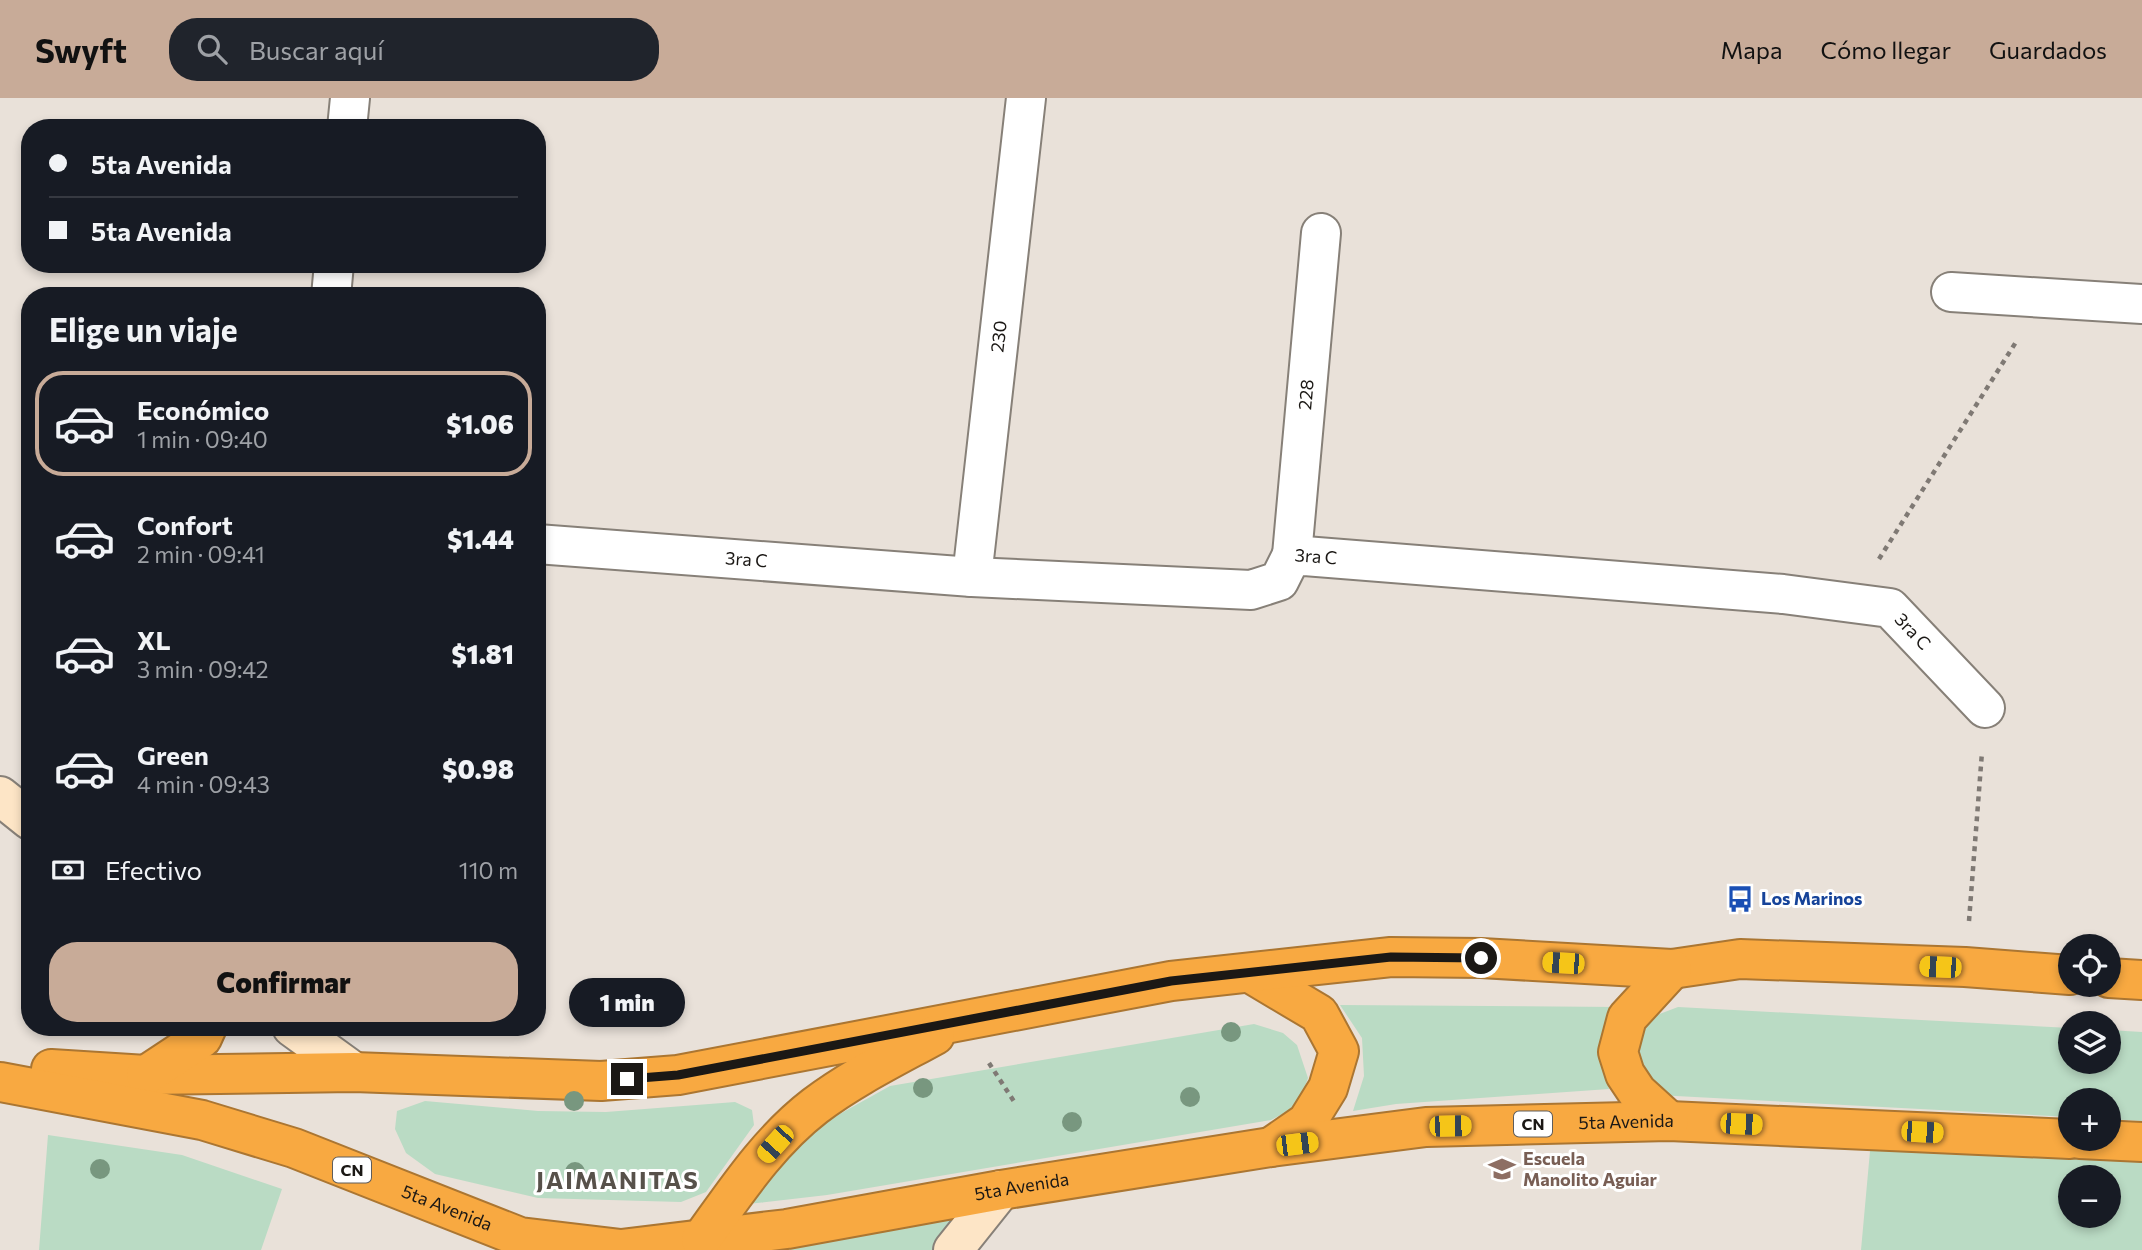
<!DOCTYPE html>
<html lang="es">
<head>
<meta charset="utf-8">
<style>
	:root { --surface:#171b24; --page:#20242c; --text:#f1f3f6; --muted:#9ea1a6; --line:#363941; --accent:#c8ab98 }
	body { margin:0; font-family:Commissioner,sans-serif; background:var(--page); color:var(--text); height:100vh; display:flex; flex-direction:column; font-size:26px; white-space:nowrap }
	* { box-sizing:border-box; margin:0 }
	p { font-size:23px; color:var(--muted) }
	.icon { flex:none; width:38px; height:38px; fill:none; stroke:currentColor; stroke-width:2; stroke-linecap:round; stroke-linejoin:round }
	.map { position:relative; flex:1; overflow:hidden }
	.panel { position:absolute; left:21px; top:189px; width:525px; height:749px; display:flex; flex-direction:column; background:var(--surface); border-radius:28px; box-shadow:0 4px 10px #0003 }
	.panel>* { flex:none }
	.hud { position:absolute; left:21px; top:21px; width:525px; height:154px; border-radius:28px; box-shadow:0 4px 10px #0003; display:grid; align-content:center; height:154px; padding:0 28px; background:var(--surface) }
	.tools { position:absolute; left:2058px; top:836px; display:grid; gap:14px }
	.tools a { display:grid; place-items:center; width:63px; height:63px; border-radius:50%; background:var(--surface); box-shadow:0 4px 10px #0003; font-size:35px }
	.end { position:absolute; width:32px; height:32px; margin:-16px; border:9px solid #1b1815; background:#fff; box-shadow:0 0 0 4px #fff }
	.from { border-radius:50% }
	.bubble { position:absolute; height:49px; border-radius:24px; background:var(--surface); box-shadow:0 4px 10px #0003; font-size:23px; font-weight:800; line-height:49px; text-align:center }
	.car { position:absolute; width:21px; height:42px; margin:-21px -10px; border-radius:9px; box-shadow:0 0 5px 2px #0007; background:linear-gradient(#f5c518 24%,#345 0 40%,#f5c518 0 76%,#345 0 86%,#f5c518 0) }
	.hud b { display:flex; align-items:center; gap:24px; height:66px; font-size:26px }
	.hud b+b { border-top:2px solid var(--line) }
	.hud i { width:18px; height:18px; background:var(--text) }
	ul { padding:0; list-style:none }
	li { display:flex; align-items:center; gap:21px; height:105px; margin:0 14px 10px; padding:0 14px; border:4px solid transparent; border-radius:28px }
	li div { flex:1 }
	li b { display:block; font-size:26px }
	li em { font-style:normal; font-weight:800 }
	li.current { border-color:var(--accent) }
	li>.icon { width:63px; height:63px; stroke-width:1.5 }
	h2 { padding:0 28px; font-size:32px; line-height:84px }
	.pay { display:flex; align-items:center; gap:18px; height:77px; padding:0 28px; font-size:26px }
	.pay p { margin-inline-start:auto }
	.action { display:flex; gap:14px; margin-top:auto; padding:14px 28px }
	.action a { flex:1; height:80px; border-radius:28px; background:var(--accent); color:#111; font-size:28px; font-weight:800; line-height:80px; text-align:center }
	header { display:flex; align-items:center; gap:42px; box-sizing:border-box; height:98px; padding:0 35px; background:var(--accent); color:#111 }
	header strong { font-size:33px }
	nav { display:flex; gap:38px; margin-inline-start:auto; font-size:24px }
	.search { width:490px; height:63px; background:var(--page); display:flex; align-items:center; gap:18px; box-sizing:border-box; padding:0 24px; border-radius:28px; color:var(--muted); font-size:26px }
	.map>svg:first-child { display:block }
	.green { fill:#badbc4; fill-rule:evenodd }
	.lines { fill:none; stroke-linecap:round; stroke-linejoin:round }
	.street-casing { stroke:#878078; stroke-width:42 }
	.secondary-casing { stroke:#878078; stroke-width:42 }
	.highway-casing { stroke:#ab7632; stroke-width:42 }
	.path { stroke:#7f7974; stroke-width:4.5; stroke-dasharray:5 5; stroke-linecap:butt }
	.street { stroke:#fff; stroke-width:38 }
	.secondary { stroke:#fde5c6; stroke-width:38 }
	.highway { stroke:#f8a941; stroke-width:38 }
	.tree { fill:#78977f }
	.route { stroke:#1b1815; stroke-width:9 }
	.labels { text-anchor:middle; stroke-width:6; stroke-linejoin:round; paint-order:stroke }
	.shield { fill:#fff; stroke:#5f5d5b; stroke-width:2 }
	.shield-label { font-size:16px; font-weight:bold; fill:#1b1815 }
	.street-label { font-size:18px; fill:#1b1815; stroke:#fff }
	.transit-label { font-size:18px; font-weight:bold; fill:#164399; stroke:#fff; text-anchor:start }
	.education-label { font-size:18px; font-weight:bold; fill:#785e54; stroke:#fff; text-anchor:start }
	.district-label { font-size:24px; font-weight:bold; letter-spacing:2px; fill:#57514a; stroke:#fff }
</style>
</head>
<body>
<header>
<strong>Swyft</strong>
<div class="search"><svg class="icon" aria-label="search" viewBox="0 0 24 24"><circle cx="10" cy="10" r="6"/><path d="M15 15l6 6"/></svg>Buscar aquí</div>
<nav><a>Mapa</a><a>Cómo llegar</a><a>Guardados</a></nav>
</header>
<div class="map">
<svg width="2142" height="1152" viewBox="0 0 2142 1152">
	<rect width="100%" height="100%" fill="#e9e1d9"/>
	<!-- green -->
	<path class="green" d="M1340,907L1618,909L1601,953L1609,991L1396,1006L1353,1013L1364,978L1362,940Z
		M1678,909L2070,930V964H2109V932L2142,934V1023L2109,1021V1003H2070V1019L1657,997L1637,961V942L1649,920Z
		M1254,926L1283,935L1297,947L1308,980L1298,1008L1271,1022L827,1097L739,1107L820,1027L890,988Z
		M425,1003L538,1013L606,1014L735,1004L752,1012L754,1027L706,1094L681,1104L538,1100L435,1076L406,1055L395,1031L397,1013Z
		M1872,1031L2142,1044V1152H1861ZM2070,1080H2109V1118H2070Z
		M48,1037L182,1057L282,1091L261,1152H39Z
		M1001,1092L953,1152H697Z"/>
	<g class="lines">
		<defs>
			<g id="street">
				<path d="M347,30L350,0"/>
				<path d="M1951,194L2142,206"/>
				<path d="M331,198L334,166"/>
				<path id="s1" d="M537,446L972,479L1251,492L1279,483L1292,457L1783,496L1890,510L1985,610"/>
				<path id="s2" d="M1292,457L1321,135"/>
				<path id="s3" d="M972,479L1026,0"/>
			</g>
			<path id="secondary" d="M0,698L30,722
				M292,929L354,974
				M953,1152L1001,1092"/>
			<g id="highway">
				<path d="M1250,875L1319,916L1339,953L1328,990L1307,1024L1271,1049"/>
				<path d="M2109,880L2142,882"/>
				<path d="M51,971L146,977L354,974L601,983L678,977L1171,883L1391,859L1481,860L1672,871L1740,861L1965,869L2070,877"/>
				<path d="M146,977L202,940L207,929"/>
				<path id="s4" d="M0,984L202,1022L294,1050L520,1139L621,1151L787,1131L1001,1092L1271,1049L1426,1029L1669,1023L2070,1041"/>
				<path d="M1669,1023L1637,994L1625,976L1618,954L1627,920L1672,871"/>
				<path d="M2080,1041L2142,1044"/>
				<path d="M701,1142C735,1095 768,1044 815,1008C852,980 895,959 935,937"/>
			</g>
		</defs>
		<!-- street casing -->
		<use href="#street" class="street-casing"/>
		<!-- secondary casing -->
		<use href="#secondary" class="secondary-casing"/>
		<!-- highway casing -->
		<use href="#highway" class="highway-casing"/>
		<!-- path -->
		<path class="path" d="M1879,461L2016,244
			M1969,823L1982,654
			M989,965L1015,1005"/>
		<!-- street -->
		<use href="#street" class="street"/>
		<!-- secondary -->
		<use href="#secondary" class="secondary"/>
		<!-- highway -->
		<use href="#highway" class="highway"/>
	</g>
	<!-- trees -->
	<g class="tree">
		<circle cx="1231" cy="934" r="10"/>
		<circle cx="923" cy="990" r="10"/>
		<circle cx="1190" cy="999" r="10"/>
		<circle cx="574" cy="1003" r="10"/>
		<circle cx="1072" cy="1024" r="10"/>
		<circle cx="100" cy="1071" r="10"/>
		<circle cx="575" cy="1074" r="10"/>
	</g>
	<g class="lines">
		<!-- route -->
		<path class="route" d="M627,981L678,977L1171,883L1391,859L1481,860"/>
	</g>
	<!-- icons -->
	<defs>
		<symbol id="bus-bare" viewBox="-9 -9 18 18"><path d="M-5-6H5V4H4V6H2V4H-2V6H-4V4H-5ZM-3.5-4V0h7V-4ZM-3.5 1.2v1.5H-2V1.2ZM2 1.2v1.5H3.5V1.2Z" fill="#1a4fb4" stroke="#fff" stroke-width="2.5" paint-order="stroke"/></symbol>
		<symbol id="school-bare" viewBox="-9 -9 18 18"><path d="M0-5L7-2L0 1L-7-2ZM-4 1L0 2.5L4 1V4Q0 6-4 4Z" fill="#8d6e63" stroke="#fff" stroke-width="2.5" paint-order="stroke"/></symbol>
	</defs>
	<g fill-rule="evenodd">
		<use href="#bus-bare" x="1721" y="782" width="38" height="38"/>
		<use href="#school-bare" x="1483" y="1052" width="38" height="38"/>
	</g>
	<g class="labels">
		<!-- shield labels -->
		<g class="shield">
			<rect x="1514" y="1013.5" width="38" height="25" rx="5"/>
			<rect x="333" y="1059.5" width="38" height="25" rx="5"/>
		</g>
		<g class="shield-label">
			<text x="1533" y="1032">CN</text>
			<text x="352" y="1078">CN</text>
		</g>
		<!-- street labels -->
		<g class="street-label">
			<text dy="6" stroke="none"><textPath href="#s3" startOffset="242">230</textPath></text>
			<text dy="6" stroke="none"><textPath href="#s2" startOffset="161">228</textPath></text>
			<text dy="6" stroke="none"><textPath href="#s1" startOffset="210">3ra C</textPath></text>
			<text dy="6" stroke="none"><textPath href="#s1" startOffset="798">3ra C</textPath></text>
			<text dy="6" stroke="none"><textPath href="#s1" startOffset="1407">3ra C</textPath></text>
			<text dy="6" stroke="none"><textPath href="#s4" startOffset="1661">5ta Avenida</textPath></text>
			<text dy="6" stroke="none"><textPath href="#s4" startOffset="1052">5ta Avenida</textPath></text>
			<text dy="6" stroke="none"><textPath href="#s4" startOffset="466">5ta Avenida</textPath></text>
		</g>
		<!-- transit labels -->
		<g class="transit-label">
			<text x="1761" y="807">Los Marinos</text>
		</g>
		<!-- education labels -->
		<g class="education-label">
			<text x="1523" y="1067">Escuela<tspan x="1523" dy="21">Manolito Aguiar</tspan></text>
		</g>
		<!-- district labels -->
		<g class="district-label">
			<text x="618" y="1091">JAIMANITAS</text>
		</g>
	</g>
</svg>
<div class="tools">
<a><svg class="icon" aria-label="locate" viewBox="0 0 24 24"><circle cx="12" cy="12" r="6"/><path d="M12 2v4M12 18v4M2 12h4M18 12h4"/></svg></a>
<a><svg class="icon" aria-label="layers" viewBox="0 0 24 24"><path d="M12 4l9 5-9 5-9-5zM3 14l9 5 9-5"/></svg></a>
<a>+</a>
<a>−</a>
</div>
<i class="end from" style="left:1481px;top:860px"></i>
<i class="end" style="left:627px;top:981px"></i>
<div class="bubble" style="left:569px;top:880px;width:116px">1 min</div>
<i class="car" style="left:1563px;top:865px;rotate:273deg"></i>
<i class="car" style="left:1940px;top:869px;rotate:272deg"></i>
<i class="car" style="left:1741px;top:1026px;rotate:92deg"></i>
<i class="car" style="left:1450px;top:1028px;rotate:89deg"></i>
<i class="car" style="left:1922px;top:1034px;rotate:93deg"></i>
<i class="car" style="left:775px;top:1046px;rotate:222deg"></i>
<i class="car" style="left:1297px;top:1046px;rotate:83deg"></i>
<div class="hud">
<b><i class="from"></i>5ta Avenida</b>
<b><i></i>5ta Avenida</b>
</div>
<section class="panel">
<h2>Elige un viaje</h2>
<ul>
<li class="current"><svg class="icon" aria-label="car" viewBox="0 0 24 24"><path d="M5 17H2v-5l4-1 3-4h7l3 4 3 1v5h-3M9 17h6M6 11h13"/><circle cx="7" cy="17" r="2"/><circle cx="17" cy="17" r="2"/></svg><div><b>Económico</b><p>1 min · 09:40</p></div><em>$1.06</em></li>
<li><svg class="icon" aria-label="car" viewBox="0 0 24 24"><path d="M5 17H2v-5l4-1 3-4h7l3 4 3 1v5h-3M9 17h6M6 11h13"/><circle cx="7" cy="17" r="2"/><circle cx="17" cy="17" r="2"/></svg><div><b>Confort</b><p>2 min · 09:41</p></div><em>$1.44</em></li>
<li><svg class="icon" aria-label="car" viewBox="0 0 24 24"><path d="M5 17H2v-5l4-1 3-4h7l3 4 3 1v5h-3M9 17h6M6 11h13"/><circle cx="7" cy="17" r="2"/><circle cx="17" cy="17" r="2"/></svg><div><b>XL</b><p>3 min · 09:42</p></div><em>$1.81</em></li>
<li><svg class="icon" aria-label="car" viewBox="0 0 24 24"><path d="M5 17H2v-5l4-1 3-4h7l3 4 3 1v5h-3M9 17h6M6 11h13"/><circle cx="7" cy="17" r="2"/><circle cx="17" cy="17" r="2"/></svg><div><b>Green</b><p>4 min · 09:43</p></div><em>$0.98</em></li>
</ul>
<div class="pay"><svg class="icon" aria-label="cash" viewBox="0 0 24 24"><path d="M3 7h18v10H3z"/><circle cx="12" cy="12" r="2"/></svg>Efectivo<p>110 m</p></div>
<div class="action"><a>Confirmar</a></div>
</section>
</div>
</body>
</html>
